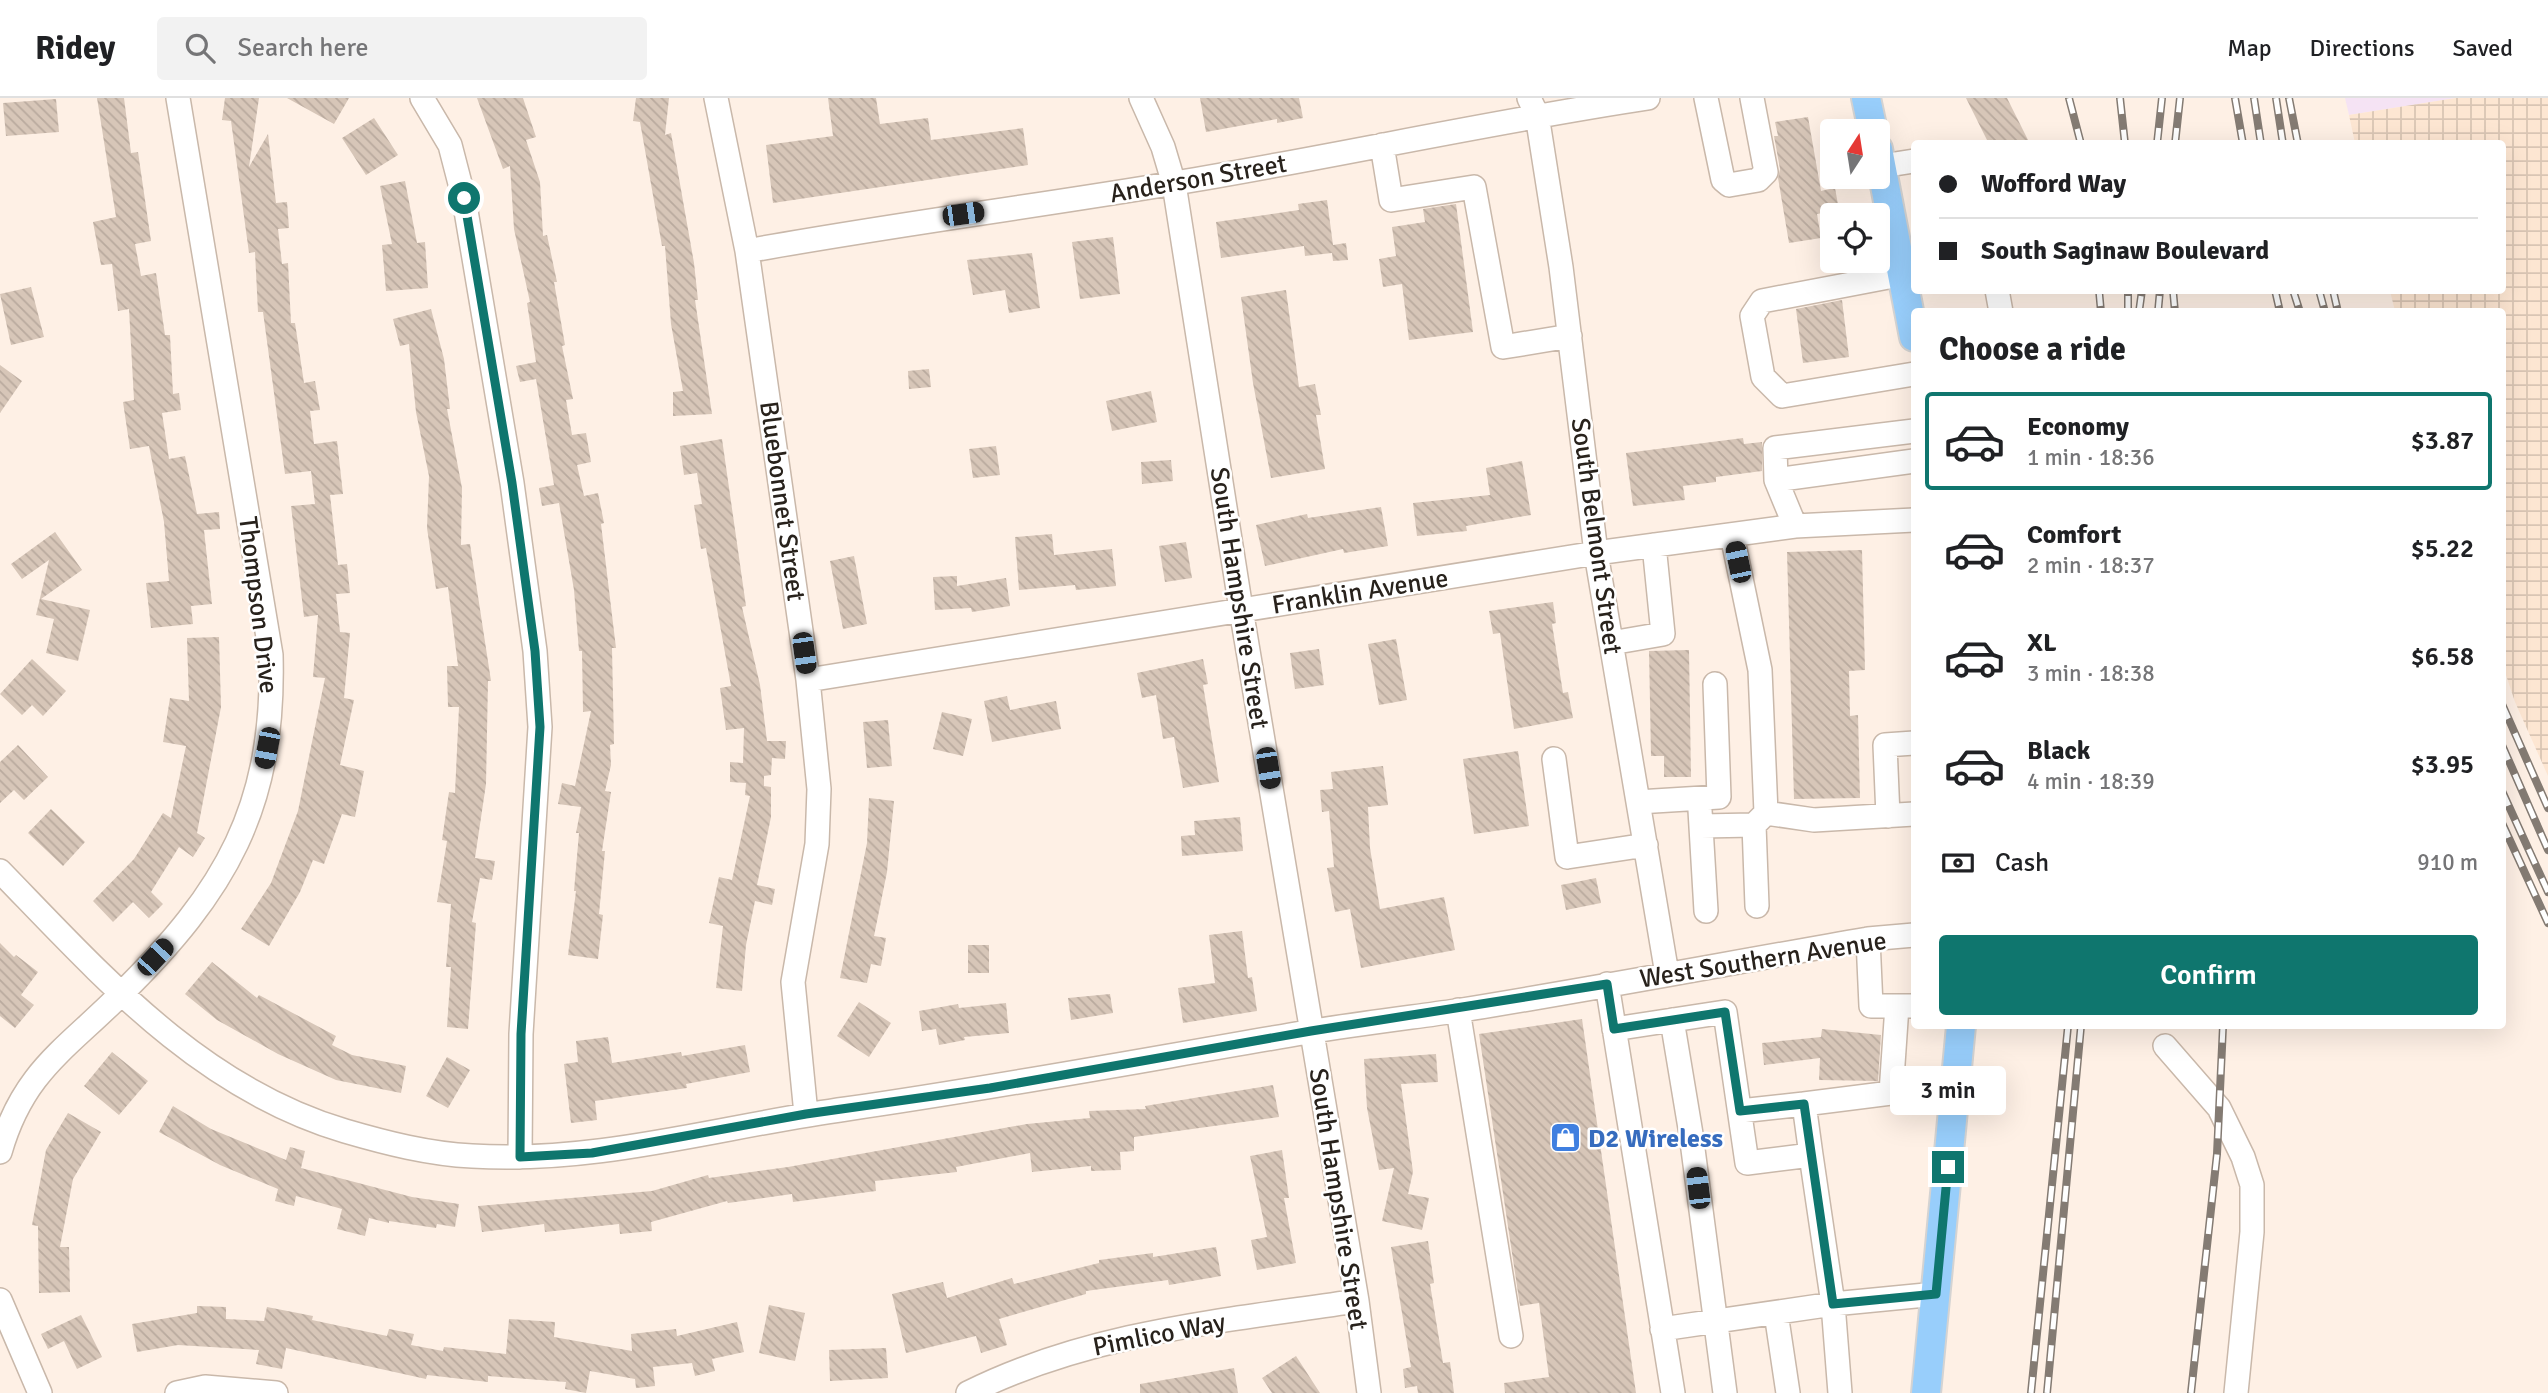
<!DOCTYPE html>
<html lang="en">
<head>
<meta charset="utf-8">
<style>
	:root { --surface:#fff; --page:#f2f2f2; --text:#202124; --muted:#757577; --line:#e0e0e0; --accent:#0f766e }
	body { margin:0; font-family:Signika,sans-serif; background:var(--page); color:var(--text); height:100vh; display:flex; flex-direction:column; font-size:26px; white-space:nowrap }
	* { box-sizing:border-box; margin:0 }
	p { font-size:23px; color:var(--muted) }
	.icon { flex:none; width:38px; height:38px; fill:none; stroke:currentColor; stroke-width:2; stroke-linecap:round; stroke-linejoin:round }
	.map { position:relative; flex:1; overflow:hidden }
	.sheet { position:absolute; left:1911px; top:210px; width:595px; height:721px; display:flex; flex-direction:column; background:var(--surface); border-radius:7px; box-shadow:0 7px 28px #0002 }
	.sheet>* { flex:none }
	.banner { position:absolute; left:1911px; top:42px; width:595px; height:154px; border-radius:7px; box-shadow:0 7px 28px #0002; display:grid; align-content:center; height:154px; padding:0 28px; background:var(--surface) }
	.needle { width:46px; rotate:12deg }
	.controls { position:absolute; left:1820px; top:21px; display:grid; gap:14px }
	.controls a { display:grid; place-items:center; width:70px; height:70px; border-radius:7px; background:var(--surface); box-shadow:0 7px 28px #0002; font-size:35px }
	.end { position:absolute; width:32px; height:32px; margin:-16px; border:9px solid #0f766e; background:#fff; box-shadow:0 0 0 4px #fff }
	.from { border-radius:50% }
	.bubble { position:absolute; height:49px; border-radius:7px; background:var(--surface); box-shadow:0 7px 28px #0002; font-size:23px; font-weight:600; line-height:49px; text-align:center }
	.car { position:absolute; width:21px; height:42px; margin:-21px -10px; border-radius:9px; box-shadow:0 0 5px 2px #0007; background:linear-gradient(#222 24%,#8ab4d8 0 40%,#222 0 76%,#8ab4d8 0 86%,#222 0) }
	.banner b { display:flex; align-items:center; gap:24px; height:66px; font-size:26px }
	.banner b+b { border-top:2px solid var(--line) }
	.banner i { width:18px; height:18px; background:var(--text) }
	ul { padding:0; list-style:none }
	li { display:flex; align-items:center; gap:21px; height:98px; margin:0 14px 10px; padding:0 14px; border:4px solid transparent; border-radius:7px }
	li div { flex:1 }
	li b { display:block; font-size:26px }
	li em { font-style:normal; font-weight:600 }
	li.on { border-color:var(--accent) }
	li>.icon { width:63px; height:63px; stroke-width:1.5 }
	h2 { padding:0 28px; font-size:32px; line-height:84px }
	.pay { display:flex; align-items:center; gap:18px; height:77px; padding:0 28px; font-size:26px }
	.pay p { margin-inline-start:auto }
	.primary-button { display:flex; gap:14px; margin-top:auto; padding:14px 28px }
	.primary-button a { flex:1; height:80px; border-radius:7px; background:var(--accent); color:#fff; font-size:28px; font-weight:600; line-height:80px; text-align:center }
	header { display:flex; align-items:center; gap:42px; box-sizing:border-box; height:98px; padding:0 35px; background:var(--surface); border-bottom:2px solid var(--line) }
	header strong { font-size:33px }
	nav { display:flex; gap:38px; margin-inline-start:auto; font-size:24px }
	.search { width:490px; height:63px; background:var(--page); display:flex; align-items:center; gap:18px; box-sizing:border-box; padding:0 24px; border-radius:7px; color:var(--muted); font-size:26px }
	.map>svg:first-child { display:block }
	.commercial { fill:#f5e3f4 }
	.industrial { fill:url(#industrial-grid) }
	.building { fill:url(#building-back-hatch) }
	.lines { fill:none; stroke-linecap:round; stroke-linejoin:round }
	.minor-casing { stroke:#c9b8aa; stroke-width:26 }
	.major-casing { stroke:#d4d3d2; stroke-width:32 }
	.minor { stroke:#fff; stroke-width:23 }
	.major { stroke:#98cefb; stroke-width:28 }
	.rail-casing { stroke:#847b73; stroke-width:8 }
	.rail { stroke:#fff; stroke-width:5; stroke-dasharray:16; stroke-linecap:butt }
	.route { stroke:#0f766e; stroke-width:9 }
	.labels { text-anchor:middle; stroke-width:5; stroke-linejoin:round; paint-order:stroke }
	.street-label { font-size:26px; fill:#28221c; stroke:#fff }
	.shop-label { font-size:26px; font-weight:bold; fill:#366cbe; stroke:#fff; text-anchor:start }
</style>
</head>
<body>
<header>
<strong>Ridey</strong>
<div class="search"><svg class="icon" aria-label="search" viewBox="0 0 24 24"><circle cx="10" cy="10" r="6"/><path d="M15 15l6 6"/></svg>Search here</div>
<nav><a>Map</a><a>Directions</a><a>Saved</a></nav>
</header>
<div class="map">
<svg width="2548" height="1295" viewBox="0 0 2548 1295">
	<defs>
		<pattern id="industrial-grid" width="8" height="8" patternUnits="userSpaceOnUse" patternTransform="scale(1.75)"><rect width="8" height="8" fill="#fde6d2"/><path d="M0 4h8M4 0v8" fill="none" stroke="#d9c5b4"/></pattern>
		<pattern id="building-back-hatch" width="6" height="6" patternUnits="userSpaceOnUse" patternTransform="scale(1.75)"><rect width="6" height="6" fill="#d7c6b8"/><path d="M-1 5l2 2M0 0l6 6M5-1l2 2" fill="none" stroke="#b9aa9e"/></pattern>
	</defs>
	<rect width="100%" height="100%" fill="#fef0e5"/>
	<!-- commercial -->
	<path class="commercial" d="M2345,0H2456L2349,17Z"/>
	<!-- industrial -->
	<path class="industrial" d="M2456,0H2548V678L2515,604L2503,568L2502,214L2395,213L2390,193L2502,192V46L2355,45L2349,17Z"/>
	<!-- building -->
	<path class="building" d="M97,0H124L131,55L138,54L151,143L135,146L141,178L156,175L165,237H170L173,296L179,295L181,312L162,315L169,361L185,358L197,416L219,414L220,431L204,432L212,506L191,508L193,526L151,530L146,485L169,483L164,424L149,348L130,351L123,304L134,302L129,211L118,213L112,166L101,167L93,124L116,119Z
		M225,0H259L249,69L268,36L276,105L287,104L289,130L278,131L282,166L288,165L291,225H295L304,285L315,283L320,312L310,313L314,346L337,343L343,396L330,397L338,467L347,466L350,495L336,496L340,534L350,535L344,600L354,602L340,667L364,673L355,719L342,716L324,766L313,762L300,794L269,848L241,831L271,785L298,713L325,580L313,579L318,517L304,519L291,408L315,406L311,373L285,376L263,214H258L255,154L249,155L231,23L222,22Z
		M287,0H349L334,26Z
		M477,0H523L536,39L526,42L540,84L543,138L547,137L557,184H554L565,247L562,248L573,301L566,302L572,337L586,335L591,364L577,367L584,398L598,395L604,425L601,426L616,550H612L614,646L610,647L611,667L605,693L611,694L602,753H605L599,816L603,817L598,861L568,857L576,793H574L579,735H576L581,709L558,706L562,685L575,688L591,613L583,614L582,553H579L574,492L559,405L542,408L539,390L554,387L536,281L520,284L516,268L536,264L527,205L530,204L514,131L510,68L503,71Z
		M636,0H669L665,37L671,35L694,165L698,202H695L712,316L673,318V294L683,293L671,226L665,148H662L640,24L633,23Z
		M828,0H876L880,26L928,20L931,42L1023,30L1028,67L773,105L766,47L833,38Z
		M1200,0H1299L1303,20L1277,25V21L1206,34Z
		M1966,0H2007L2030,46H1989Z
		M56,1L59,34L6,38L3,5Z
		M1808,19L1821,93L1835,90L1839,112L1817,116L1821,140L1789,145L1778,80L1780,71L1774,38H1778L1775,24Z
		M374,20L398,57L366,77L342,40Z
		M405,83L417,145L425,144L428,190L386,193L382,147L392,146L380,88Z
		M1327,102L1333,147L1346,145L1348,162L1333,163L1332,155L1305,158L1304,148L1221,160L1216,124L1299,112L1298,106Z
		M1456,106L1473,234L1409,242L1402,186L1383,189L1379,161L1396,158L1392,129L1425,124L1423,111Z
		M1113,139L1120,196L1080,201L1072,144Z
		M1032,155L1040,210L1009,215L1005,192L973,197L967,162Z
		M31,189L44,239L11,247L0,196Z
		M1286,192L1299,289L1315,286L1321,317H1316L1325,371L1271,380L1253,285L1241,199Z
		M1842,202L1849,259L1803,265L1796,211Z
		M431,211L444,261L450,311H447L462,390L461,447L470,446L491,583H488L486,686L475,760L495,763L492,782L480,780L472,824L476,825L468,931L447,929L451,869H446L451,806L437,804L447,743L442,742L449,694L455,695L459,609H448L447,568H458L448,489L436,491L427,430L429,378L416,314L409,246L400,248L393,221Z
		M0,267L22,283L0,315Z
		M929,271L931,289L909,291L908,273Z
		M1151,293L1157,324L1112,333L1106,303Z
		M1743,340L1744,346L1762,344V373L1716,379V384L1683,388L1685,402L1633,408L1626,355Z
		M722,341L746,508L742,509L760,587L767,643H786L785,661L772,660L771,677L764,678V688L771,689V719L757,787L775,791L772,807L755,803L746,847L742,893L716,890L723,828L709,825L719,779L732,782L750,698L745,697L746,685L730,684V664L743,665L744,630L726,632L720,590L731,588L706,450L701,451L694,407L702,406L697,375L684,377L680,348Z
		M996,348L1000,377L973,380L969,351Z
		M1171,362L1173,383L1142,386L1141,364Z
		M1522,363L1531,417L1466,428L1467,433L1417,438L1413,405L1490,397L1486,370Z
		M1381,409L1388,448L1344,455L1343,451L1265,468L1256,427L1307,416L1308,420Z
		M55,434L82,472L41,501L90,512L78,563L46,555L54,521L36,517L49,462L22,481L11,466Z
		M1052,436L1054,457L1112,451L1116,488L1076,492L1075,487L1019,492L1015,439Z
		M1186,444L1192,480L1165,484L1159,448Z
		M1862,452L1865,572L1849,573L1850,618L1858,617L1860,700L1794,701L1787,454Z
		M854,458L867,526L843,531L830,463Z
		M957,478V488L1006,480L1010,508L972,514L971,510L935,512L933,479Z
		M1553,504L1556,525L1552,526L1563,595L1568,594L1573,620L1514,631L1500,535L1493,536L1489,513Z
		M219,539L221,609L197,735L205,740L193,759L179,749L151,794L163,806L149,820L133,804L113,824L93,803L134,761L163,715L171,720L186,648L163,644L170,600L189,603L187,540Z
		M1396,541L1407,602L1379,607L1368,546Z
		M1319,551L1324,587L1295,591L1290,555Z
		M1689,552L1691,679H1664V658H1651L1649,553Z
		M32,561L66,593L43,618L32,607L22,617L0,596Z
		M1203,561L1208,586L1203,587L1219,684L1183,690L1174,639L1163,641L1156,597L1142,600L1137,575Z
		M1007,598L1010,612L1056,603L1061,631L992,644L984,603Z
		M942,614L972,621L963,658L933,651Z
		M888,622L892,668L867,670L863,624Z
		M18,647L48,679L24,702L14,692L0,705V664Z
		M1518,653L1529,728L1474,736L1463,661Z
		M1383,668L1388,707L1368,709L1370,750L1380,811L1444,799L1455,852L1361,870L1350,811L1335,814L1327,770L1334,769L1329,713L1322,714L1320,692L1333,691L1331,674Z
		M869,700L894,703L887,774L874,838L886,840L881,868L871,866L867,885L840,880L867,745Z
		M51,711L85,744L63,768L28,735Z
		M1240,719L1243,753L1182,758L1181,738L1195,737L1194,723Z
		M1596,780L1601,805L1566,812L1561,787Z
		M1242,833L1248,880L1252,879L1257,913L1183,925L1178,890L1215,885L1209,837Z
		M0,845L14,859L16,857L38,874L21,897L34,907L15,930L0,918Z
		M968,847H989V875H968Z
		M212,864L257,900L259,897L336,938L332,947L352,957L406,968L401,995L336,982L278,956L217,922L185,896Z
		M1110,896L1113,915L1071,922L1068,900Z
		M859,904L891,925L869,959L837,938Z
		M1006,905L1009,935L964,939L965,942L939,947L936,931L922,933L919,913L958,906L959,910Z
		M1582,921L1636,1295H1505L1504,1285L1549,1279L1539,1205L1520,1208L1479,936Z
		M1822,931L1881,937L1878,983L1819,982L1820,960L1764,967L1762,945L1821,939Z
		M608,939L612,965L681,954L682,958L745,947L750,974L686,986L687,990L595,1003L597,1022L571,1025L564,966L578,964L576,943Z
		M112,954L148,983L119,1017L84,988Z
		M1436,956L1438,984L1401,986L1413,1074L1408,1096L1429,1100L1422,1132L1382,1123L1394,1070L1379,1072L1367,1010L1364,961Z
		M447,959L470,972L448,1010L426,998Z
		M1273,987L1279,1019L1134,1039V1053L1120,1054L1121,1072L1091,1073V1068L1032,1074L1030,1055L956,1069L957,1074L875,1083L876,1093L793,1104L792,1096L728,1105L727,1103L651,1124L652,1133L620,1136L619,1126L545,1134L544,1126L482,1134L478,1108L652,1093L708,1077L709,1080L788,1069L1027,1026L1090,1020L1089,1013L1146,1011L1145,1008Z
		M173,1008L211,1031L286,1062L290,1049L305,1053L301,1070L412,1099L459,1106L455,1129L437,1126L436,1130L389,1123V1125L369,1120L365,1138L337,1131L342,1111L296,1098L294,1108L275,1103L278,1091L220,1067L159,1034Z
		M68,1015L101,1034L73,1081L60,1149H69L70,1194L39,1195L38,1128L32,1127L46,1052Z
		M1282,1052L1289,1100H1284L1296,1165L1257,1172L1251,1142L1267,1139L1250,1058Z
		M1428,1143L1434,1185L1430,1186L1443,1265L1450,1264L1454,1295H1418L1417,1288L1405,1290L1403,1271L1411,1269L1391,1149Z
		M1216,1149L1221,1178L1169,1187L1168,1182L1086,1193V1196L999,1221L1007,1247L981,1255L976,1238L906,1255L892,1196L943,1184L947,1200L1012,1180L1014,1186L1099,1165V1162L1153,1155V1159Z
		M769,1207L805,1215L795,1263L759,1255Z
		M197,1208L226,1209V1221L264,1223L267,1209L313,1218L312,1222L387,1238L389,1231L414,1236L411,1247L443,1253L444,1249L506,1256L509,1221L555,1224L554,1239L632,1253L631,1236L676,1231L677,1238L737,1224L744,1254L712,1261L715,1273L695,1278L692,1265L653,1269L655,1288L636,1290L635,1281L590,1273L586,1295L565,1291L566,1284L488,1278V1284L427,1277L426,1281L286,1250L282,1271L256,1266L259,1252L178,1247L137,1254L132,1226L197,1215Z
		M81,1217L102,1259L77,1271L64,1243L48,1251L41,1236Z
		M886,1250L888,1280L830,1283L829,1252Z
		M1296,1258L1320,1295H1272L1262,1280Z
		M1234,1270L1238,1295H1140V1286Z"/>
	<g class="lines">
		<defs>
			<path id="minor" d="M422,0L450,47L464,101L512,385L535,553L540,629L521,936L520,1059
				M716,0L747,153L808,582L819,691L817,746L793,884L806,1016
				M1141,0L1163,49L1174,86L1241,511L1357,1203L1369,1295
				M1529,0L1537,17L1561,169L1596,455L1667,876
				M1706,0L1723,82L1729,87L1758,82L1766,74L1752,0
				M1382,47L1391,102L1474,89L1503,249L1570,238
				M1882,68L1914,63
				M747,153C889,127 1032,109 1175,85C1333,59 1489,24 1648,0
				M1904,176L1762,203L1752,218L1763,279L1782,298L1914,276
				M1997,192L2001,214
				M1776,382L1914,363
				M1795,428L1776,382L1775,350L1914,333
				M1732,437L1760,572L1766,715L1754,727
				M1611,545L1663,536L1654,447
				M808,582L1596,455L1795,428L1914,422
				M1554,661L1567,759L1646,747
				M1638,704L1719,699L1715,586
				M1700,712L1706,813
				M1766,715L1814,722L1914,716
				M1888,718L1885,647L1914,645
				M1701,728L1754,727L1757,808
				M0,773C102,878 200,990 345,1033C386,1045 429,1056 472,1058C598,1066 722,1028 846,1011C1001,989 1154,960 1308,934C1357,926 1406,920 1456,913C1593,891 1730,865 1868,841L1914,837
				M1868,841L1871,908H1914
				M1607,886L1673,1295
				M1458,912L1511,1238
				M1672,922L1691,1036L1725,1295
				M1614,931L1725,914L1747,1065L1811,1057L1833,1206L1840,1295
				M2165,948L2219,1010L2243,1059L2252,1087V1134L2236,1295
				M1891,995L1897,908
				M1804,1006L1891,995L1956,993
				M1740,1013L1804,1006L1811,1057
				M0,1054C23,974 65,952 120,897C226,793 275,709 271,557L178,0
				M0,1202L40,1295
				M1776,1215L1788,1295
				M1662,1231L1833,1206L1936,1196
				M177,1295L205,1289L276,1295
				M968,1295C1090,1234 1224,1223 1357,1203"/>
			<path id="major" d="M1866,0L1873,33
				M1878,51L1914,239
				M1926,1295L1961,928"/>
		</defs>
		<!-- minor casing -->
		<use href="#minor" class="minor-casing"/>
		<!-- major casing -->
		<use href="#major" class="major-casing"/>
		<!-- minor -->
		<use href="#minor" class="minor"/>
		<!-- major -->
		<use href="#major" class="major"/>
		<defs>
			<path id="rail" d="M2069,0L2081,46
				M2120,0L2125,46
				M2235,0L2243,46
				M2254,0L2261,46
				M2276,0L2283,46
				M2289,0L2298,46
				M2157,46L2162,0
				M2175,46L2180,0
				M2099,192L2101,214
				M2173,192L2175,214
				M2275,192L2280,214
				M2293,192L2300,214
				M2319,192L2325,214
				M2333,192L2338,214
				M2128,214V192
				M2139,214L2142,192
				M2158,214L2160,192
				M2502,606L2548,710
				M2502,647L2548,752
				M2502,693L2548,794
				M2502,725L2548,825
				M2031,1295L2068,928
				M2047,1295L2081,928
				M2191,1295L2217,1056L2223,928"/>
		</defs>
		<!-- rail casing -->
		<use href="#rail" class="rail-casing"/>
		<!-- rail -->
		<use href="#rail" class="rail"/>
	</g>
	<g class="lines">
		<!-- route -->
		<path class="route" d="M464,100L512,385L535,553L540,629L521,936L520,1059L592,1055L806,1016L990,990L1311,933L1607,886L1614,931L1725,914L1740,1013L1804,1006L1833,1206L1936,1196L1948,1069"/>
	</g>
	<!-- icons -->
	<defs>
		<symbol id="shop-square" viewBox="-11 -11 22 22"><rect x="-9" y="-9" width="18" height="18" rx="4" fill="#3f7fe0" stroke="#fff"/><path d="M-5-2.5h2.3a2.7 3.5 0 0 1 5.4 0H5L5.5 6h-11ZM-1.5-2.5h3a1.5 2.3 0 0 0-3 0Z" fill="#fff"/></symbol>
	</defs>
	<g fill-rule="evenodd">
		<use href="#shop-square" x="1548" y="1022" width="35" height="35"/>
	</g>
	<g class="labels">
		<!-- street labels -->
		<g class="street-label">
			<text transform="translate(1198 80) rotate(-10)" y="9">Anderson Street</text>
			<text transform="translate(783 403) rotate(82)" y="9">Bluebonnet Street</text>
			<text transform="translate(1597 438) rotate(82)" y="9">South Belmont Street</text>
			<text transform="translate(1360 493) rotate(-9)" y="9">Franklin Avenue</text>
			<text transform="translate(1240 500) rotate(81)" y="9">South Hampshire Street</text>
			<text transform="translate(259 507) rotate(83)" y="9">Thompson Drive</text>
			<text transform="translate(1763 861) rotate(-9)" y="9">West Southern Avenue</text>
			<text transform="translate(1339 1101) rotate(81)" y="9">South Hampshire Street</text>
			<text transform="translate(1159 1236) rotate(-11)" y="9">Pimlico Way</text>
		</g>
		<!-- shop labels -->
		<g class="shop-label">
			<text x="1588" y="1049">D2 Wireless</text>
		</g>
	</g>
</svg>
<div class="controls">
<a><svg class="needle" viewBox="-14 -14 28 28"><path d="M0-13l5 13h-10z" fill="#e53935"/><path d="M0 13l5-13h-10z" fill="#757577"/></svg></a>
<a><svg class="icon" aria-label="locate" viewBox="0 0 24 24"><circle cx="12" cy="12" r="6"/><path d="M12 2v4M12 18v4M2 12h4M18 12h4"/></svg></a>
</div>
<i class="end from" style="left:464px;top:100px"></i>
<i class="end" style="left:1948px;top:1069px"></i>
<div class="bubble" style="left:1890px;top:968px;width:116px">3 min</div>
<i class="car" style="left:963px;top:116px;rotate:82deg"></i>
<i class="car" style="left:1738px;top:464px;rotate:348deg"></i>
<i class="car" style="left:804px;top:555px;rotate:172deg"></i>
<i class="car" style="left:267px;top:650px;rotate:191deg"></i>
<i class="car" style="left:1268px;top:670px;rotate:171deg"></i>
<i class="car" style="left:155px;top:859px;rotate:43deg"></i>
<i class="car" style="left:1698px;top:1090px;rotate:353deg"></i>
<div class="banner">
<b><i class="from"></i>Wofford Way</b>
<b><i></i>South Saginaw Boulevard</b>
</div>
<section class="sheet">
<h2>Choose a ride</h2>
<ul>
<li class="on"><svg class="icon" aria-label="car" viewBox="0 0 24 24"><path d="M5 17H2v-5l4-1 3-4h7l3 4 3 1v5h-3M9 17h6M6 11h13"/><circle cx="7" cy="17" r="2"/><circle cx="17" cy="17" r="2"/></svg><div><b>Economy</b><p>1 min · 18:36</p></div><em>$3.87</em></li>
<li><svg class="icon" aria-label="car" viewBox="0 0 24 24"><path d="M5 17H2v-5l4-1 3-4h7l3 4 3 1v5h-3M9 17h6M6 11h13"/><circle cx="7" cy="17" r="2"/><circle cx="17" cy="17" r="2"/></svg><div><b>Comfort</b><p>2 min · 18:37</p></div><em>$5.22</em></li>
<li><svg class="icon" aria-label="car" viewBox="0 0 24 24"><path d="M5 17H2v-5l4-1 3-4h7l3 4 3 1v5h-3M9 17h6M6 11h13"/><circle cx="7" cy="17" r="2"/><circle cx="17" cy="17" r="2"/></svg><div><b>XL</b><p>3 min · 18:38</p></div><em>$6.58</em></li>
<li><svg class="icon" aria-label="car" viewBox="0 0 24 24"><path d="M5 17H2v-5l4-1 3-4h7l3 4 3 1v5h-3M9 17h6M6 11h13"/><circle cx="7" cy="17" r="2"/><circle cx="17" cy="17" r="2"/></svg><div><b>Black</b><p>4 min · 18:39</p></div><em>$3.95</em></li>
</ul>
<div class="pay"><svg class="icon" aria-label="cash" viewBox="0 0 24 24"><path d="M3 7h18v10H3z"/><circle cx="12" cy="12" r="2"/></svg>Cash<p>910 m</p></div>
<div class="primary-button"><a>Confirm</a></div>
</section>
</div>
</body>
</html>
